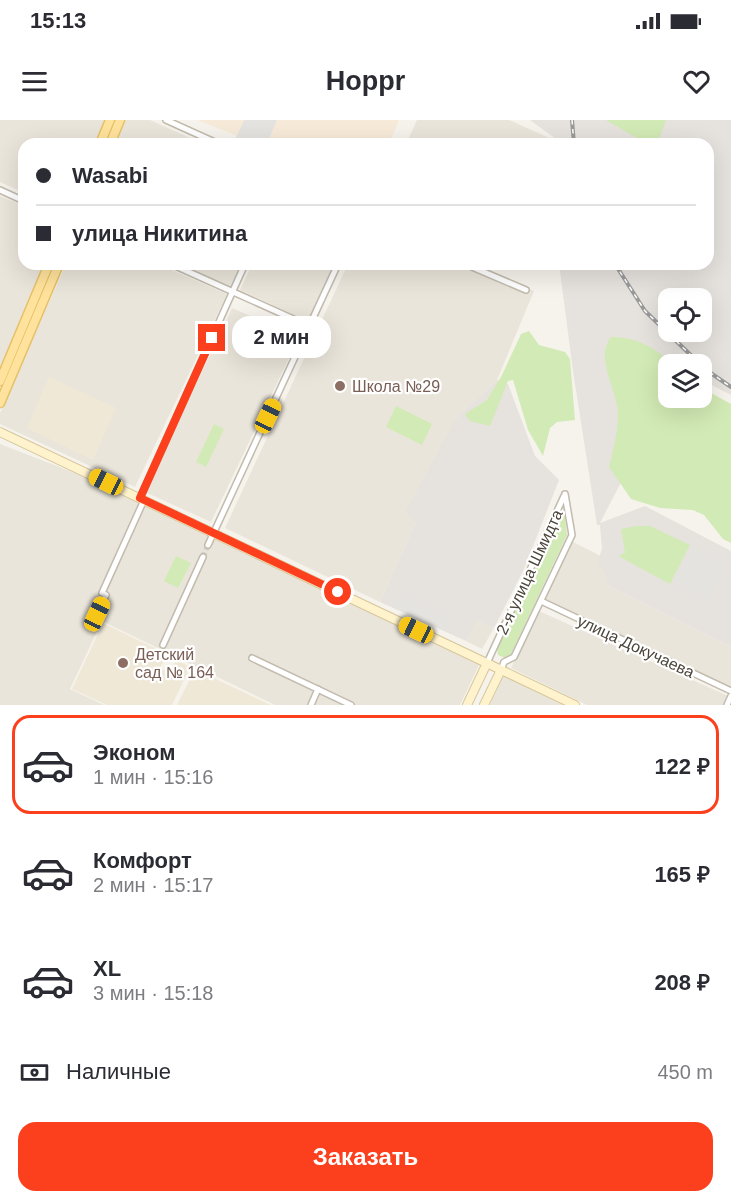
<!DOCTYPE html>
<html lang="ru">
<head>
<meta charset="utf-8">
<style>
	:root { --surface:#fff; --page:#f2f2f3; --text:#2b2b33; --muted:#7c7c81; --line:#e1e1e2; --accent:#fc3f1d }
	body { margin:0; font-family:Arial,sans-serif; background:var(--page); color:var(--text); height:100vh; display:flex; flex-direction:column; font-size:22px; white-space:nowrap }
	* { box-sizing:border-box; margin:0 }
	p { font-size:20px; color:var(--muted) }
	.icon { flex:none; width:33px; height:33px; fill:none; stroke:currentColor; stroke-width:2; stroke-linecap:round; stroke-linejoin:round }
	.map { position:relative; height:585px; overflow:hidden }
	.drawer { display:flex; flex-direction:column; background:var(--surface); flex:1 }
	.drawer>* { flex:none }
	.top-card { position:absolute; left:18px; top:18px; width:696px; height:132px; border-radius:18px; box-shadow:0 6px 24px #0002; display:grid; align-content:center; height:132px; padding:0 18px; background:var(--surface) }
	.fabs { position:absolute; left:658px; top:168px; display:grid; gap:12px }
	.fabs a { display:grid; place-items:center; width:54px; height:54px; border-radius:12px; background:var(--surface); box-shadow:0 6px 24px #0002; font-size:30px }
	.end { position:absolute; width:27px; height:27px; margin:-14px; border:8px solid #fc3f1d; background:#fff; box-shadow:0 0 0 3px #fff }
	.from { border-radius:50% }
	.bubble { position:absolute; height:42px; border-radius:18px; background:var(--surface); box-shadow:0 6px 24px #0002; font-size:20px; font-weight:700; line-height:42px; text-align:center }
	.car { position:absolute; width:18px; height:36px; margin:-18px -9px; border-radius:8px; box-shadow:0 0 4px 2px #0007; background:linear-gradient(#f5c518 24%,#345 0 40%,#f5c518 0 76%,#345 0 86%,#f5c518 0) }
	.top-card b { display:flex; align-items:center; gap:21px; height:57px; font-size:22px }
	.top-card b+b { border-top:2px solid var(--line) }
	.top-card i { width:15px; height:15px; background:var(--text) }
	ul { padding:10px 0 0; list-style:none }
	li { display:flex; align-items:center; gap:18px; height:99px; margin:0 12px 9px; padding:0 6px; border:3px solid transparent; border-radius:18px }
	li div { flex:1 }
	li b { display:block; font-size:22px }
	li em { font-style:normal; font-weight:700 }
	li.active { border-color:var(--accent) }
	li>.icon { width:54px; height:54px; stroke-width:1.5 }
	.pay { display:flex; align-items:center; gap:15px; height:66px; padding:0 18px; font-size:22px }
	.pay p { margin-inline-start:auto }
	.action { display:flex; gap:12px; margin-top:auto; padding:12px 18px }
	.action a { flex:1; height:69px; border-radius:18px; background:var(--accent); color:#fff; font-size:24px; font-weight:700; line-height:69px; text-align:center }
	.status { display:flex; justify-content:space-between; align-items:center; height:42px; padding:0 30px; background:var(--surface); direction:ltr }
	.status svg { height:16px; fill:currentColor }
	header { display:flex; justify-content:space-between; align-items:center; height:78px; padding:0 18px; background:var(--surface); font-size:27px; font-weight:700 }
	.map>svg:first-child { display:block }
	.residential { fill:#eae5da }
	.commercial { fill:#f7ead8 }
	.industrial { fill:#e6e2dd; fill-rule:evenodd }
	.education { fill:#efe8d6 }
	.green { fill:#d2eab5 }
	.parking { fill:#e5e3e0 }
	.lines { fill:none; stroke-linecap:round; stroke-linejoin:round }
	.street-tunnel { stroke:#d4d0c8; stroke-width:5; stroke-dasharray:5 2.5; stroke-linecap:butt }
	.street-casing { stroke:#c2bbae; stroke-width:8 }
	.secondary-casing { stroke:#d6c79b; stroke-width:10 }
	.primary-casing { stroke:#e6c16a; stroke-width:11 }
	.street { stroke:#fff; stroke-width:5 }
	.secondary { stroke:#fff3cd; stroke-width:8 }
	.primary { stroke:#ffe39c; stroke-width:8 }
	.rail-casing { stroke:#9a9a9a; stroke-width:4 }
	.rail { stroke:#fff; stroke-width:1.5; stroke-dasharray:4.5; stroke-linecap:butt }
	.route { stroke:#fc3f1d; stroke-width:8 }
	.education-dot { fill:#8d6e63; stroke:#fff; stroke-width:2 }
	.labels { text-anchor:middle; stroke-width:4.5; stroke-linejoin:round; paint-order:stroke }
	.education-label { font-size:16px; fill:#785e54; stroke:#fff; text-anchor:start }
	.street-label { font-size:16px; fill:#4b4439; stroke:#fff }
</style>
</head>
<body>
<div class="status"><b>15:13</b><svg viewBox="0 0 49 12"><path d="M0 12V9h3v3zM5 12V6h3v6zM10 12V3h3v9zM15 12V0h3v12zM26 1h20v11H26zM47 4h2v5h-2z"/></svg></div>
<header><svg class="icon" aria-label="menu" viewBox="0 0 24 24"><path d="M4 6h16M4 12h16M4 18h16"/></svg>Hoppr<svg class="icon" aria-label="heart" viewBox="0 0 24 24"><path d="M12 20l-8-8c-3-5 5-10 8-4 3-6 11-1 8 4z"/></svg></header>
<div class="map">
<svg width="731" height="585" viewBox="0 0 731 585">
	<rect width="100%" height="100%" fill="#f6f3ec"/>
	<!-- residential -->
	<path class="residential" d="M0,0H105L95,24H24V73L0,62Z
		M126,0H150L204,24H115Z
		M417,0H509L554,20L552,24H406Z
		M0,76L24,86V144H46L0,259Z
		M66,144H158L227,174L135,367L0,304V293Z
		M179,144H241L231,167Z
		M252,144H336L310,202L240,170Z
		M348,144H471L534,171L497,260L456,298L416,402L380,482L225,408Z
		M232,188L299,217L211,402L145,372Z
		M0,324L80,355L479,545L460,585H275L102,501L70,569L104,585H0Z
		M573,422L607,439L609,466L731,527V571L542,484Z
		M539,491L610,523L728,576L723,585H587L511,548Z
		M477,499L494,508L482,529L466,521Z
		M505,552L575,585H490Z"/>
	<!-- commercial -->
	<path class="commercial" d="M198,0H244L237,16Z
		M277,0H399L389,24H267Z"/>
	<!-- industrial -->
	<path class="industrial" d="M530,0H731V275L702,260V244H669V269L600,403L645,386L731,431V527L609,466L602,447L596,446L602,429L600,405H597L573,251L559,144H708V24H554L556,19ZM669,178H702V212H669Z
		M497,260L508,264L535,336L559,360L524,449L494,508L477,500L466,521L380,482L416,402L406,391L456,298Z"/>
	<!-- education -->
	<path class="education" d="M49,257L116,288L93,340L27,308Z
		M103,503L167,534L160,548L169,553L176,540L190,547L172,585H107L72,569Z
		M195,549L271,585H177Z"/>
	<!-- green -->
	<path class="green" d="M606,0H666L657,24H641L642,21Z
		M529,211L539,225L565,232L570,239L575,300L557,302L550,308L543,336L528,310L513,260L508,261L490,306L470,301L465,294L487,280L502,255L521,214Z
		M611,217C636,217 654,227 673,244H669V278H702V268L731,284V423L723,419L704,395L693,390L660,388L631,379L609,347C613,330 618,313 618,295C618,270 594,239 611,217Z
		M396,286L432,304L422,325L386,307Z
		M214,304L224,309L206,347L196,342Z
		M564,388L567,415L511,534L505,538L498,535L497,528Z
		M637,406H650L690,425L670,464L618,436L625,433L621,409Z
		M176,436L191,443L178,468L164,461Z"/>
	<!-- parking -->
	<path class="parking" d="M244,0H277L267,24H240L234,22Z
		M692,428L725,445L707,480L673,463Z
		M399,473L451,498L445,511L393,486Z"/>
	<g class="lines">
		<!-- street-tunnel -->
		<path class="street-tunnel" d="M203,437L208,425"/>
		<defs>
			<path id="street" d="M166,0L219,24
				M0,70L24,81
				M171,144L309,206
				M465,144L526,170
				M140,378L245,144
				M208,425L338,144
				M541,481L731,571
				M97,494L106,475L102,473L144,380
				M163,525L203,437
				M252,538L351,585
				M487,543L564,376
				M501,550L504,542L514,537L572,415L565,374
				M311,585L318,569
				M727,585L731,576"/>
			<path id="secondary" d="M0,312L575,585
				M467,585L487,543
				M484,585L501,550"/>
			<path id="primary" d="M100,24L110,0
				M110,24L120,0
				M0,261L49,144
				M0,283L59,144"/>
		</defs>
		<!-- street casing -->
		<use href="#street" class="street-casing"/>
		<!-- secondary casing -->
		<use href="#secondary" class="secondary-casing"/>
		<!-- primary casing -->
		<use href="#primary" class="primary-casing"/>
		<!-- street -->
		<use href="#street" class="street"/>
		<!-- secondary -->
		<use href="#secondary" class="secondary"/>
		<!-- primary -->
		<use href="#primary" class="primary"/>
		<defs>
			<path id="rail" d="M572,0L574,24
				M615,144L645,191L700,244
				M702,247L731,267"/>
		</defs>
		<!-- rail casing -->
		<use href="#rail" class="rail-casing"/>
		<!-- rail -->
		<use href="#rail" class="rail"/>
	</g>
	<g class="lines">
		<!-- route -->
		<path class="route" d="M212,218L140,378L338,472"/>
	</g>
	<!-- markers -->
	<g class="education-dot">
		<circle cx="340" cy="266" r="6"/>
		<circle cx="123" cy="543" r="6"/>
	</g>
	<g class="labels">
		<!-- education labels -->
		<g class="education-label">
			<text x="352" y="272">Школа №29</text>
			<text x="135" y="540">Детский<tspan x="135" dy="18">сад № 164</tspan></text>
		</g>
		<!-- street labels -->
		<g class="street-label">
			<text transform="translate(529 452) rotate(-65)" y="6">2-я улица Шмидта</text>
			<text transform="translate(636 526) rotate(25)" y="6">улица Докучаева</text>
		</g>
	</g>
</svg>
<div class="fabs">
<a><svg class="icon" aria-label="locate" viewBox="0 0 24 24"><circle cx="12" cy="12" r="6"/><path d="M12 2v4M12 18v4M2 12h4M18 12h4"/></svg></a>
<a><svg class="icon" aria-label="layers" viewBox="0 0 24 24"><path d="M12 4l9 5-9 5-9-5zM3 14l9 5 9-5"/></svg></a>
</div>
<i class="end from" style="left:338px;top:472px"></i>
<i class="end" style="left:212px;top:218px"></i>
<div class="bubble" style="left:232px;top:196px;width:99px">2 мин</div>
<i class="car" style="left:268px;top:296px;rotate:25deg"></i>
<i class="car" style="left:106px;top:362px;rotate:296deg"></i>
<i class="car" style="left:97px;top:494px;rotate:25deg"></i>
<i class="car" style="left:416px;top:510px;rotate:295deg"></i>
<div class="top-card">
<b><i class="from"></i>Wasabi</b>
<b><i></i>улица Никитина</b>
</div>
</div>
<section class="drawer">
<ul>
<li class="active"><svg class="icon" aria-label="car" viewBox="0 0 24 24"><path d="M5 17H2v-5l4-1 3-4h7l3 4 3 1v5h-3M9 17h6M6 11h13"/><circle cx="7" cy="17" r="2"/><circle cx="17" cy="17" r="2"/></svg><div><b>Эконом</b><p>1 мин · 15:16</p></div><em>122 ₽</em></li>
<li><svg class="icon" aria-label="car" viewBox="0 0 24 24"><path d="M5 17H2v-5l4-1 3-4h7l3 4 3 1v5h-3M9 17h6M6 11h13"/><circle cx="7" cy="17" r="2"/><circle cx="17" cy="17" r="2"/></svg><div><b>Комфорт</b><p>2 мин · 15:17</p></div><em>165 ₽</em></li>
<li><svg class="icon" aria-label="car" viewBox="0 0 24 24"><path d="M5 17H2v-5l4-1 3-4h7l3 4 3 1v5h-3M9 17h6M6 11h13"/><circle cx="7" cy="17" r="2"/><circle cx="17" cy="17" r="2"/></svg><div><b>XL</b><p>3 мин · 15:18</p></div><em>208 ₽</em></li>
</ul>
<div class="pay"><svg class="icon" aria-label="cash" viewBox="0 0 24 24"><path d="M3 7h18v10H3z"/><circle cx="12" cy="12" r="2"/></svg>Наличные<p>450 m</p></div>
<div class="action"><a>Заказать</a></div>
</section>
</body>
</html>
